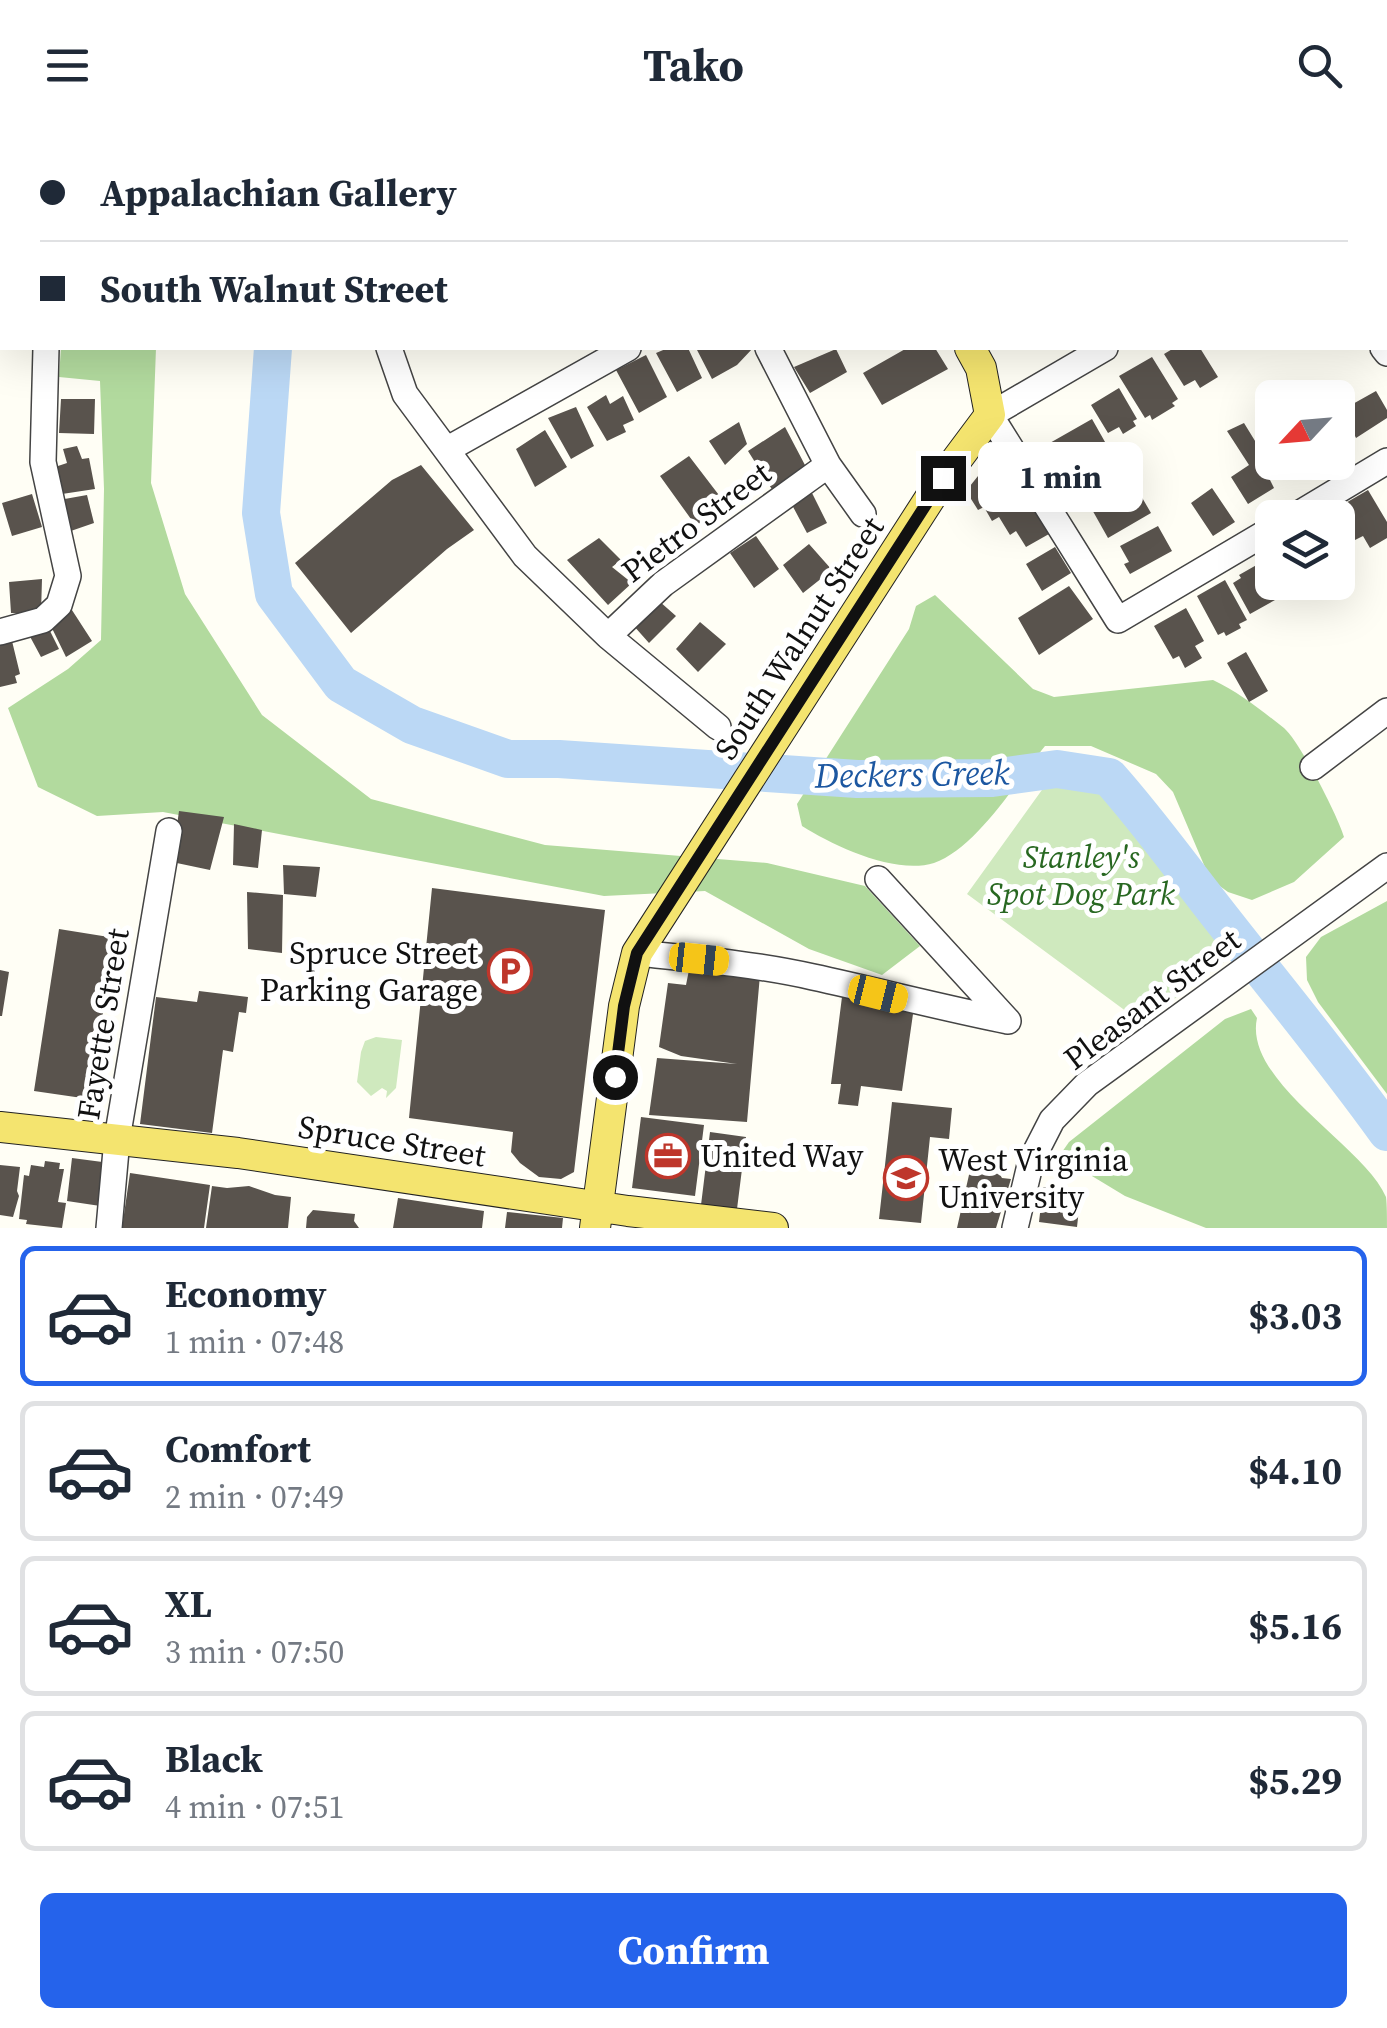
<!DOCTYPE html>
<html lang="en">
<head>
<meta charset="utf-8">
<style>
	:root { --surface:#fff; --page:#f6f6f7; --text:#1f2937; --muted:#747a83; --line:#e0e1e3; --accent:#2563eb }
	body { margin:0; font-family:"Source Serif 4",serif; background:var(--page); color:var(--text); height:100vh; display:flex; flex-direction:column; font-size:38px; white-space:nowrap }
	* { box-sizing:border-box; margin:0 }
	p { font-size:32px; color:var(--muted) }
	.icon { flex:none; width:55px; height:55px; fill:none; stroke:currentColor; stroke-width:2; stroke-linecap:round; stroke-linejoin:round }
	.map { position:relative; height:1098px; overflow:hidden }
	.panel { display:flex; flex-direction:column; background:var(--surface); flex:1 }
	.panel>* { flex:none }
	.guide { position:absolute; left:0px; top:0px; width:1388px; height:220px; box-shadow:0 10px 40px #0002; display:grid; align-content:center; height:220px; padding:0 40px; background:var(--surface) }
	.needle { width:65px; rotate:244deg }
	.tools { position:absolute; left:1255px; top:250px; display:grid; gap:20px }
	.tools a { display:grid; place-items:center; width:100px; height:100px; border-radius:15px; background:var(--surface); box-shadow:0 10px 40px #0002; font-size:50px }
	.end { position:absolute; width:45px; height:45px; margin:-22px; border:12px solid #111; background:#fff; box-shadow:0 0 0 5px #fff }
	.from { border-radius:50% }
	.bubble { position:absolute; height:70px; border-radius:15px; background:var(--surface); box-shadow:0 10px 40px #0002; font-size:32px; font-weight:700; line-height:70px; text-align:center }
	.car { position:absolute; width:30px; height:60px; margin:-30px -15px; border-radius:12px; box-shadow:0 0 8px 2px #0007; background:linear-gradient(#f5c518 24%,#345 0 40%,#f5c518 0 76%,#345 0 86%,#f5c518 0) }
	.guide b { display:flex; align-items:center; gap:35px; height:95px; font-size:38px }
	.guide b+b { border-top:2px solid var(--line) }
	.guide i { width:25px; height:25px; background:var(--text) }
	ul { padding:18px 0 0; list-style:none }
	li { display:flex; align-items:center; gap:30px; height:140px; margin:0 20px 15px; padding:0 20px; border:5px solid var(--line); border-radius:15px }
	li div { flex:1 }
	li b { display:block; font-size:38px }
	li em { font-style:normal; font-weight:700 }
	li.current { border-color:var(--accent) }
	li>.icon { width:90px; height:90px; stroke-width:1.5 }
	.cta { display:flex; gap:20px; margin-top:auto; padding:20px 40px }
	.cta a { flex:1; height:115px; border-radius:15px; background:var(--accent); color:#fff; font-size:40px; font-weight:700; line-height:115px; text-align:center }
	header { display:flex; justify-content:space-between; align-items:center; height:130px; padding:0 40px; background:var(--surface); font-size:45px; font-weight:700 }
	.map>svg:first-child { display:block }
	.green { fill:#cfe9be }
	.forest { fill:#b2da9e }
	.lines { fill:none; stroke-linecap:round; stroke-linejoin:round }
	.river { stroke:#bbd8f5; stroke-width:38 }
	.building { fill:#59534d }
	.minor-casing { stroke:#444; stroke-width:28 }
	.major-casing { stroke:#222; stroke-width:32 }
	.minor { stroke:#fff; stroke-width:25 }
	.major { stroke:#f4e46f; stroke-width:30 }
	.route { stroke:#111; stroke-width:12 }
	.labels { text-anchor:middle; stroke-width:10; stroke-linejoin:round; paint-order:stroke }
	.street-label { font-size:32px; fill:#111; stroke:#fff }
	.park-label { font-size:32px; font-style:italic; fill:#286821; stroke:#fff }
	.poi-label { font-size:32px; fill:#111; stroke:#fff; text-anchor:start }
	.water-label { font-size:35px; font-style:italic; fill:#1c57a1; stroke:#fff }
</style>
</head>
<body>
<header><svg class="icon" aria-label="menu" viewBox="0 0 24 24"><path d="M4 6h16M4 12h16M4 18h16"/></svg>Tako<svg class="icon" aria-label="search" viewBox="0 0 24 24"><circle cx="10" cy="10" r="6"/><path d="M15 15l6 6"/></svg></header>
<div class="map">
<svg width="1387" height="1098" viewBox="0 0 1387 1098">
	<rect width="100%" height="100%" fill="#fffef5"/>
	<!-- green -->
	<path class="green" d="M1057,639L1109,647L1240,820L1142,893L967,764Z
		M376,907L402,910L396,958L386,968L387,961L382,958L371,966L357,952L361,922L365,911Z"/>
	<!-- forest -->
	<path class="forest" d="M61,218H156L151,353L185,464L262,585L371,669L545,715L767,733L865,756L920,816L882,845L809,819L705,761L604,766L163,682L97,686L38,657L8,578L68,539L101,510L104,359L100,251L59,247Z
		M935,465L1033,559L1054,567L1213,550C1239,562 1262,581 1284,598C1300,612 1338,686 1344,707L1294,752L1252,770L1228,762L1210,749L1173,662L1156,644L1091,616H1045C1018,650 976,719 934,733C895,745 834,716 802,696L797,674L909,499L916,476Z
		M1387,771V964L1318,872L1307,850L1306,827L1321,807Z
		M1251,879L1257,888C1243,952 1364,1015 1386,1067C1387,1075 1387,1089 1387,1098H1206L1125,1066L1087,1043L1062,1022L1069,1012L1225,889Z"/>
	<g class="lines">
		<!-- river -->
		<path class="river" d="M285,2V0
			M273,218L261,383L274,464L341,554L412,595L508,629H559L857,649L992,648L1057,639L1109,647C1143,685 1173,726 1204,766C1265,845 1329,921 1387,1002"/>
	</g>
	<!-- building -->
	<path class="building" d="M668,218H688L702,248L677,262L656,223Z
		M696,218H753L737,235L712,249Z
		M907,218H935L948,239L882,275L863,243Z
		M1174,218H1200L1218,247L1200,258L1195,250L1184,256L1164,224Z
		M836,219L847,242L810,263L794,237Z
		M646,225L667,267L639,283L616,240Z
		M1152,227L1178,269L1172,273L1175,276L1152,290L1150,285L1145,288L1119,246Z
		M1119,258L1137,289L1133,291L1136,296L1123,304L1119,297L1108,303L1091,275Z
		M1376,261L1387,280V288L1356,308L1342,280Z
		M606,265L610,274L623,266L634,290L623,295L626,302L607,311L587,277Z
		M61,269H95L94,304L59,303Z
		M576,277L594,316L571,329L548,288Z
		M1092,289L1109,319L1058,349L1041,318Z
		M739,292L747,314L725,335L709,311Z
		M1244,293L1268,332L1263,336L1274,358L1248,374L1231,347L1249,335L1227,301Z
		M785,297L806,337L773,361L748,321Z
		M545,300L567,337L535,357L516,319Z
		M77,316L82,329L89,328L95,359L62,364L55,337L67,333L63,319Z
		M998,321L1049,404L1026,417L1016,401L1010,405L999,387L992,391L984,377L978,380L966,361Z
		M689,326L725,373L696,396L660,346Z
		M421,335L474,400L447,419L351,503L295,433L392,350Z
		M1133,352L1151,383L1108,408L1090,376Z
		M1212,358L1235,392L1213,406L1191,373Z
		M1368,360L1387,392V408L1370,418L1363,406L1355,410L1347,396L1354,392L1344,374Z
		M812,363L827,393L807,403L791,373Z
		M32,364L42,397L12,406L2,373Z
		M87,365L94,393L65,403L59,370Z
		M1158,396L1172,421L1130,444L1124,434L1129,432L1120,416Z
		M756,406L779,439L754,458L730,423Z
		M599,408L621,430L612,437L632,453L608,475L567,430Z
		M809,414L832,440L803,463L783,435Z
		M1055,417L1071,443L1042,461L1026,434Z
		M1260,433L1275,470L1250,484L1233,453L1241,448L1239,445Z
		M42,449L41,483H11L9,452Z
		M1225,450L1247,490L1239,494L1241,498L1226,506L1224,502L1218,505L1197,466Z
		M1069,456L1093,489L1039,525L1018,488Z
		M659,471L676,486L649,513L633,495Z
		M70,477L92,511L66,527L49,492Z
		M1186,478L1204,511L1195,516L1202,528L1185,538L1179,526L1173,529L1154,496Z
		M700,492L726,514L698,542L676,519Z
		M46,493L59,519L41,527L27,501Z
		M12,511L20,544L15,546L17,553L0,557V514Z
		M1246,522L1268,561L1249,572L1227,533Z
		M179,681L224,687L210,740L172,732Z
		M234,694L262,700L258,738L233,735Z
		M283,735L320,737L316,767L284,764Z
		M432,758L605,780L574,1042L561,1049L539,1047L520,1033L511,1022L513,1002L409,988Z
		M247,762L283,765L282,823L248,819Z
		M59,799L115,808L89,969L34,961Z
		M0,840L9,842L2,886H0Z
		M689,840L760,845L747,992L649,985L657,928L737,934L681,926L659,917L668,853L686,855Z
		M843,859L914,877L902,961L861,956L858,976L838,974L841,954H831Z
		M199,861L248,867L246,883L239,882L233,922L223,920L212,1003L140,994L156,867L197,872Z
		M892,972L952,978L949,1009L930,1007L921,1093L879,1089Z
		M641,987L704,995L695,1066L632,1058Z
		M710,1002L746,1007L737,1079L701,1075Z
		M72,1028L110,1033L107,1077L67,1071Z
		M45,1031L60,1033L59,1039H64L58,1072L66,1073L62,1098L26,1094L27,1090L19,1089L24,1045L29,1046L31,1035L44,1037Z
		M0,1035L20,1037L17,1061L19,1066L13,1087L0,1085Z
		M971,1036L996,1038L1002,1048L1011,1049L996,1098H957Z
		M130,1043L210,1055L204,1098H122Z
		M212,1056L227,1058L249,1056L275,1065L291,1067L288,1098H206Z
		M1043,1057L1081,1061L1077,1097L1039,1092Z
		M398,1068L484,1081L482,1098H393Z
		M313,1080L355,1084L354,1091L359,1098H306L307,1087Z
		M507,1082L563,1088L562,1098H505Z"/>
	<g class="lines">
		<defs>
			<path id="minor" d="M642,0L643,2
				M1249,0L1251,2
				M374,2V0
				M1009,2L1013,0
				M1385,48L1387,47
				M389,218L405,264L525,426L608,506L718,597
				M768,218L828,335L863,384
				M1105,218L990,285L1118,490L1272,399
				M1383,218L1387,223
				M448,319L628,218
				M1292,388L1387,331
				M0,502L43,490L59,475L68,446L43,332L46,218
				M608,506L663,454L828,335
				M1313,637L1387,581
				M878,749L1008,891
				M637,823C696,829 755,834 813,847C878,861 943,878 1008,891
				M109,1098L117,1009L169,701
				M1015,1098L1031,1031L1052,990L1087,954L1387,736"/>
			<path id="major" d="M861,0L862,2
				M0,997L238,1023L628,1081L773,1098
				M595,1098L624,876L637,823L943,348L990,285L981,238L970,218"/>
		</defs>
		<!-- minor casing -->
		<use href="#minor" class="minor-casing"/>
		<!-- major casing -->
		<use href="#major" class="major-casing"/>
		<!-- minor -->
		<use href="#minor" class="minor"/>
		<!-- major -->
		<use href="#major" class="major"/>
	</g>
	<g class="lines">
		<!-- route -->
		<path class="route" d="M615,947L624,876L637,823L943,348"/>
	</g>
	<!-- icons -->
	<defs>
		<symbol id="parking-ring" viewBox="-11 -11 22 22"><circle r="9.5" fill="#fff" stroke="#be362b" stroke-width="1.5"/><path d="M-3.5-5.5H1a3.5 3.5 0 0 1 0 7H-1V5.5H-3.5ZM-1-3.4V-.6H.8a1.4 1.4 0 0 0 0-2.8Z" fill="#be362b"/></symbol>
		<symbol id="office-ring" viewBox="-11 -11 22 22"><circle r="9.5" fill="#fff" stroke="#be362b" stroke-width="1.5"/><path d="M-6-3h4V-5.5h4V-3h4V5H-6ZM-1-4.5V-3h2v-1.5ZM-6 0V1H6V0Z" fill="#be362b"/></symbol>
		<symbol id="university-ring" viewBox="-11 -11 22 22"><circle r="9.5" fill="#fff" stroke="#be362b" stroke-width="1.5"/><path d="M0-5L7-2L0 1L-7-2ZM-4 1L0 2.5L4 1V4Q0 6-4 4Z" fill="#be362b"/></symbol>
	</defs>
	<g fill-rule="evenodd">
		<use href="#parking-ring" x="485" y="816" width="50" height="50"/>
		<use href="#office-ring" x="643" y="1001" width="50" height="50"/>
		<use href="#university-ring" x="881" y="1023" width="50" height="50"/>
	</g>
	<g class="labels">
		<!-- street labels -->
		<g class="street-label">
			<text transform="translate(696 392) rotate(-37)" y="11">Pietro Street</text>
			<text transform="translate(799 508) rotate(-57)" y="11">South Walnut Street</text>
			<text transform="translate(1152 869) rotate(-37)" y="11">Pleasant Street</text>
			<text transform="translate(103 894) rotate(-81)" y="11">Fayette Street</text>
			<text transform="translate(392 1011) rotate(9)" y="11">Spruce Street</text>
		</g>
		<!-- park labels -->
		<g class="park-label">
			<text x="1081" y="738">Stanley's<tspan x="1081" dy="37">Spot Dog Park</tspan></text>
		</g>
		<!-- poi labels -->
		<g class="poi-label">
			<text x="478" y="834" text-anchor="end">Spruce Street<tspan x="478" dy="37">Parking Garage</tspan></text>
			<text x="700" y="1037">United Way</text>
			<text x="938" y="1041">West Virginia<tspan x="938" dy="37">University</tspan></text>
		</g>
		<!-- water labels -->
		<g class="water-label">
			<text transform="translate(912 644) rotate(-1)" y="12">Deckers Creek</text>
		</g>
	</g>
</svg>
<div class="tools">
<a><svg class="needle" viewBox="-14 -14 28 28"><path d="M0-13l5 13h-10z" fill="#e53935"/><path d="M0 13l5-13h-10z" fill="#747a83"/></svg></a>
<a><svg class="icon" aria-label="layers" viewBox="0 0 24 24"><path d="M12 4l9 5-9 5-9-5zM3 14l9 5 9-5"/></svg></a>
</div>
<i class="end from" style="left:615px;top:947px"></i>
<i class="end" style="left:943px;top:348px"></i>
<div class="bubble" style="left:978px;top:312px;width:165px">1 min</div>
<i class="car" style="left:699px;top:829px;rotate:96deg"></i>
<i class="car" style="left:878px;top:864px;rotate:104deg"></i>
<div class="guide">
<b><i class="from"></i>Appalachian Gallery</b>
<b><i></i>South Walnut Street</b>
</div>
</div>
<section class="panel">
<ul>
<li class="current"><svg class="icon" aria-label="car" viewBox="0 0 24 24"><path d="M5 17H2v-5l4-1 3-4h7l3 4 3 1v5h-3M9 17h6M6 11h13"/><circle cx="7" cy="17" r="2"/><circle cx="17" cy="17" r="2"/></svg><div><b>Economy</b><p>1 min · 07:48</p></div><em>$3.03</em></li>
<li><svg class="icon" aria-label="car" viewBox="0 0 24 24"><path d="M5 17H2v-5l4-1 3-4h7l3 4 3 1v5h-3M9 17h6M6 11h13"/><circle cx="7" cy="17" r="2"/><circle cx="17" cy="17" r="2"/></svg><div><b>Comfort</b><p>2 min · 07:49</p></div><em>$4.10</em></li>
<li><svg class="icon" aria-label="car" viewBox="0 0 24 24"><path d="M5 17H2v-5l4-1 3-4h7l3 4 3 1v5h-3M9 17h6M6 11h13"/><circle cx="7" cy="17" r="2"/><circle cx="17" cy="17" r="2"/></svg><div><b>XL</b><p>3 min · 07:50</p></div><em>$5.16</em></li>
<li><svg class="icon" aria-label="car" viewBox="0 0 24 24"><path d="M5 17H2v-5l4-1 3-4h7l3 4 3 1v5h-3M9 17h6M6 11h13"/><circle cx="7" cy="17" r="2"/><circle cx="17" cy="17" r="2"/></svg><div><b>Black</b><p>4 min · 07:51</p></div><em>$5.29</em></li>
</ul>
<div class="cta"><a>Confirm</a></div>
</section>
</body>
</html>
